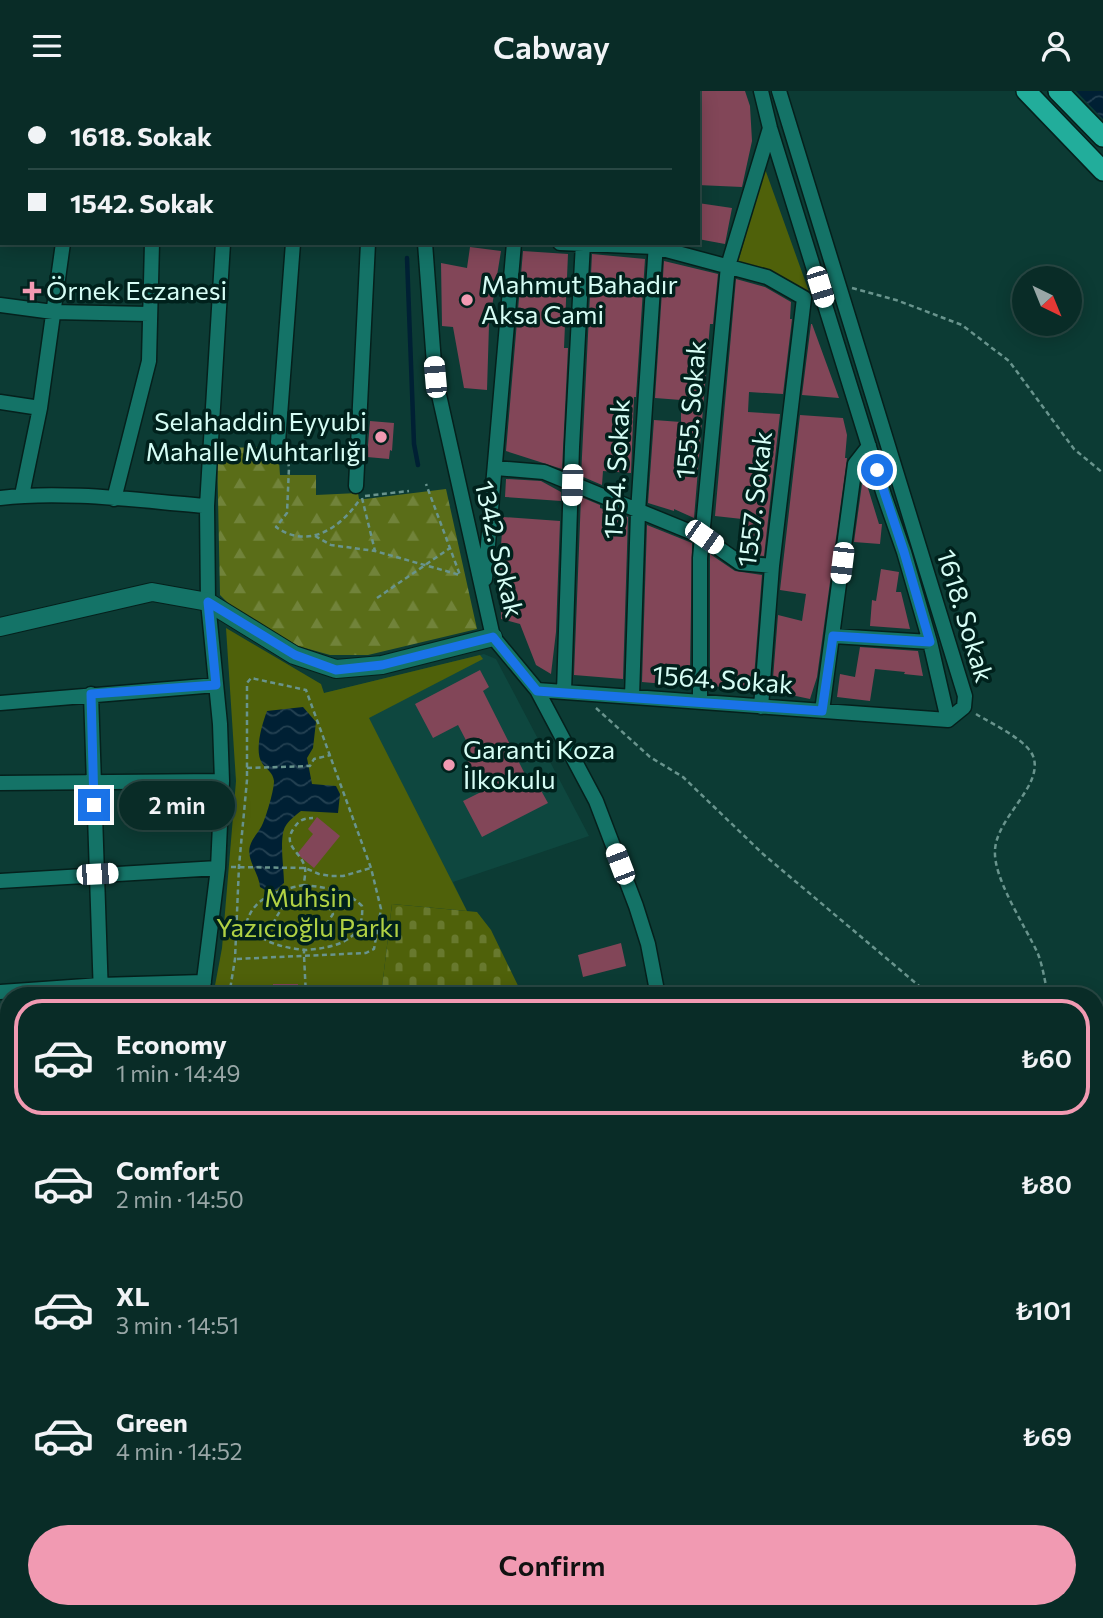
<!DOCTYPE html>
<html lang="en">
<head>
<meta charset="utf-8">
<style>
	:root { --surface:#092c27; --page:#173833; --text:#f1f3f6; --muted:#99a7a7; --line:#294844; --accent:#f19ab2 }
	body { margin:0; font-family:Commissioner,sans-serif; background:var(--page); color:var(--text); height:100vh; display:flex; flex-direction:column; font-size:26px; white-space:nowrap }
	* { box-sizing:border-box; margin:0 }
	p { font-size:23px; color:var(--muted) }
	.icon { flex:none; width:38px; height:38px; fill:none; stroke:currentColor; stroke-width:2; stroke-linecap:round; stroke-linejoin:round }
	.map { position:relative; flex:1; overflow:hidden }
	.sheet { position:absolute; left:0px; top:896px; width:1104px; height:632px; display:flex; flex-direction:column; background:var(--surface); border-radius:28px 28px 0 0; box-shadow:0 4px 18px #0003,0 0 0 2px var(--line) }
	.sheet>* { flex:none }
	.banner { position:absolute; left:0px; top:0px; width:700px; height:154px; box-shadow:0 4px 18px #0003,0 0 0 2px var(--line); display:grid; align-content:center; height:154px; padding:0 28px; background:var(--surface) }
	.needle { width:46px; rotate:137deg }
	.tools { position:absolute; left:1012px; top:175px; display:grid; gap:14px }
	.tools a { display:grid; place-items:center; width:70px; height:70px; border-radius:50%; background:var(--surface); box-shadow:0 4px 18px #0003,0 0 0 2px var(--line); font-size:35px }
	.end { position:absolute; width:32px; height:32px; margin:-16px; border:9px solid #1a73e8; background:#fff; box-shadow:0 0 0 4px #fff }
	.from { border-radius:50% }
	.bubble { position:absolute; height:49px; border-radius:24px; background:var(--surface); box-shadow:0 4px 18px #0003,0 0 0 2px var(--line); font-size:23px; font-weight:600; line-height:49px; text-align:center }
	.car { position:absolute; width:21px; height:42px; margin:-21px -10px; border-radius:9px; box-shadow:0 0 5px 2px #0007; background:linear-gradient(#fff 24%,#345 0 40%,#fff 0 76%,#345 0 86%,#fff 0) }
	.banner b { display:flex; align-items:center; gap:24px; height:66px; font-size:26px }
	.banner b+b { border-top:2px solid var(--line) }
	.banner i { width:18px; height:18px; background:var(--text) }
	ul { padding:12px 0 0; list-style:none }
	li { display:flex; align-items:center; gap:21px; height:116px; margin:0 14px 10px; padding:0 14px; border:4px solid transparent; border-radius:28px }
	li div { flex:1 }
	li b { display:block; font-size:26px }
	li em { font-style:normal; font-weight:600 }
	li.active { border-color:var(--accent) }
	li>.icon { width:63px; height:63px; stroke-width:1.5 }
	.cta { display:flex; gap:14px; margin-top:auto; padding:14px 28px }
	.cta a { flex:1; height:80px; border-radius:42px; background:var(--accent); color:#111; font-size:28px; font-weight:600; line-height:80px; text-align:center }
	header { display:flex; justify-content:space-between; align-items:center; height:91px; padding:0 28px; background:var(--surface); font-size:32px; font-weight:600 }
	.map>svg:first-child { display:block }
	.built { fill:#0e473f }
	.industrial { fill:url(#industrial-grid) }
	.green { fill:#4f610a }
	.forest { fill:url(#forest-firs) }
	.cemetery { fill:url(#cemetery-stones) }
	.water { fill:url(#water-waves) }
	.lines { fill:none; stroke-linecap:round; stroke-linejoin:round }
	.stream { stroke:#002034; stroke-width:4.5 }
	.building { fill:#824658 }
	.service-casing { stroke:#05201c; stroke-width:10 }
	.minor-casing { stroke:#05201c; stroke-width:17 }
	.tertiary-casing { stroke:#05201c; stroke-width:20 }
	.primary-casing { stroke:#05201c; stroke-width:22 }
	.path { stroke:#69948d; stroke-width:2.5; stroke-dasharray:5 3.5; stroke-linecap:butt }
	.service { stroke:#147367; stroke-width:7 }
	.minor { stroke:#147367; stroke-width:14 }
	.tertiary { stroke:#147367; stroke-width:18 }
	.primary { stroke:#22ad9b; stroke-width:19 }
	.route { stroke:#1a73e8; stroke-width:9 }
	.poi-dot { fill:#f19ab2; stroke:#00211c; stroke-width:2.5 }
	.labels { text-anchor:middle; stroke-width:7; stroke-linejoin:round; paint-order:stroke }
	.poi-label { font-size:26px; fill:#d6fdf5; stroke:#00211c; text-anchor:start }
	.street-label { font-size:26px; fill:#d6fdf5; stroke:#00211c }
	.park-label { font-size:26px; fill:#b0d144; stroke:#00211c }
</style>
</head>
<body>
<header><svg class="icon" aria-label="menu" viewBox="0 0 24 24"><path d="M4 6h16M4 12h16M4 18h16"/></svg>Cabway<svg class="icon" aria-label="person" viewBox="0 0 24 24"><circle cx="12" cy="8" r="4"/><path d="M4 21q1-7 8-7t8 7"/></svg></header>
<div class="map">
<svg width="1103" height="1527" viewBox="0 0 1103 1527">
	<defs>
		<pattern id="industrial-grid" width="8" height="8" patternUnits="userSpaceOnUse" patternTransform="scale(1.75)"><rect width="8" height="8" fill="#0e473f"/><path d="M0 4h8M4 0v8" fill="none" stroke="#30625b"/></pattern>
		<pattern id="forest-firs" width="22" height="20" patternUnits="userSpaceOnUse" patternTransform="scale(1.75)"><rect width="22" height="20" fill="#5a6d18"/><path d="M5 1l3.5 6h-7zM16 11l3.5 6h-7z" fill="#71833a"/></pattern>
		<pattern id="cemetery-stones" width="16" height="16" patternUnits="userSpaceOnUse" patternTransform="scale(1.75)"><rect width="16" height="16" fill="#4f610a"/><path d="M2 7V4a2 2 0 0 1 4 0v3zM10 15v-3a2 2 0 0 1 4 0v3z" fill="#68792e"/></pattern>
		<pattern id="water-waves" width="16" height="10" patternUnits="userSpaceOnUse" patternTransform="scale(1.75)"><rect width="16" height="10" fill="#002034"/><path d="M0 5q4-4 8 0t8 0" fill="none" stroke="#244152"/></pattern>
	</defs>
	<rect width="100%" height="100%" fill="#0c3b34"/>
	<!-- built -->
	<path class="built" d="M484,563L496,568L589,745L453,791L467,820L324,602Z"/>
	<!-- industrial -->
	<path class="industrial" d="M0,1441H9V1519H298L302,1527H0Z"/>
	<!-- green -->
	<path class="green" d="M765,78L812,209L782,188L738,171Z
		M226,537L321,593L324,602L480,564L483,568L369,627L467,820L392,813L381,905H213L222,857L236,690Z"/>
	<!-- forest -->
	<path class="forest" d="M278,356L280,384H316V404L358,402L359,408H365L446,398L477,538L368,564H330L298,555L231,515L220,504L217,357Z"/>
	<!-- cemetery -->
	<path class="cemetery" d="M392,813L477,821L491,839L523,905H381Z
		M0,1096H9V1269H0Z
		M330,1519H539L538,1527H332Z"/>
	<!-- water -->
	<path class="water" d="M1076,0H1103V28Z
		M303,616L316,631L313,657L307,667L312,693L336,695L340,703L338,722L301,720C296,724 288,730 285,736C279,748 284,778 284,792L277,799L267,800L260,796C259,782 246,768 250,755C252,747 260,740 263,732C267,723 274,699 274,690C273,681 266,678 262,672C254,660 262,633 267,620Z"/>
	<g class="lines">
		<!-- stream -->
		<path class="stream" d="M424,2L425,0
			M407,167L414,353L418,374"/>
	</g>
	<!-- building -->
	<path class="building" d="M698,0H745L750,15L752,50L742,96L698,94Z
		M698,112L732,117L725,153L698,148Z
		M470,156L501,160L489,234L487,299L464,297L453,236L442,235L441,172L467,177Z
		M523,160L568,163L564,257H568L562,378L506,360Z
		M592,163L645,168L636,306H634L631,382L603,380L602,394L581,385Z
		M664,170L718,183L713,233H710L694,427L674,418V420L648,412L654,329L681,331V309L655,307Z
		M736,188L765,196L791,211L790,228H792L783,303L749,301L748,321L780,323L764,465L743,463L739,460L742,428L715,425Z
		M811,233H812L839,307L802,304Z
		M800,324L843,327L847,344L845,367H847L817,586L810,608L772,600L778,524L802,530L806,503L780,499Z
		M370,330L394,332L392,360L390,359L389,368L367,366Z
		M506,388L541,390L561,401V410L505,406Z
		M862,393L867,394L879,433H882L880,453L854,451Z
		M581,406L600,414V417L628,426L623,588L574,584Z
		M503,426L560,430L556,541L551,583L536,574L520,533L501,528L500,469Z
		M647,434L692,452L690,579L666,578L665,593L642,591Z
		M710,463L735,480L762,484L753,599L710,595Z
		M881,478L899,481L896,501H901L910,538L870,535L872,509L876,510Z
		M860,556L918,560L923,585L904,583L905,581L875,578L870,610L837,606L840,583L855,586Z
		M480,579L489,596L483,600L532,697L538,694L548,712L482,746L463,710L491,696L481,676L473,680L462,659L469,655L458,634L433,647L415,613Z
		M317,726L340,745L314,777L297,763L313,743L308,738Z
		M621,852L626,875L583,886L578,864Z
		M273,893H298L299,905H273Z"/>
	<g class="lines">
		<defs>
			<path id="service" d="M0,1259L9,1257
				M41,1519L42,1527
				M281,1519L282,1527
				M424,1527L426,1519
				M430,1527L436,1519
				M510,1527L513,1519"/>
			<path id="minor" d="M761,0L770,37L884,404L904,461L930,551L948,629
				M779,0L965,605L964,616L948,629
				M83,2L84,0
				M174,2V0
				M240,2V0
				M315,2V0
				M387,2V0
				M456,2V0
				M541,2V0
				M614,2V0
				M686,2V0
				M0,25H2
				M0,120H2
				M425,152L435,286L493,546L537,599L596,710L636,815L648,853L658,905
				M560,152L655,156L767,186L804,207L772,475L761,616
				M0,214L53,221L149,223
				M0,311L40,317
				M278,351L293,152
				M496,377L544,381L703,446L740,472L772,475
				M356,395L368,152
				M22,404L40,317L63,152
				M0,407C65,399 142,410 207,415
				M114,408L149,270L152,152
				M485,488L514,152
				M833,545L930,551
				M537,599L948,629
				M564,601L572,356L583,152
				M91,603L101,905
				M632,606L638,421L656,152
				M700,611V467L728,175L770,37
				M0,612L216,594
				M822,620L855,373L869,355
				M0,692L222,690
				M0,790L218,777
				M0,901L100,894L204,891
				M202,905L218,777L222,690L220,633L208,511L207,415L223,152
				M0,1019H9
				M0,1092L9,1091
				M0,1493L8,1527
				M830,1519L832,1527"/>
			<path id="tertiary" d="M0,536L152,501L208,511L294,564L336,578L382,574L493,546"/>
			<path id="primary" d="M1026,0L1103,80
				M1058,0L1103,46"/>
		</defs>
		<!-- service casing -->
		<use href="#service" class="service-casing"/>
		<!-- minor casing -->
		<use href="#minor" class="minor-casing"/>
		<!-- tertiary casing -->
		<use href="#tertiary" class="tertiary-casing"/>
		<!-- primary casing -->
		<use href="#primary" class="primary-casing"/>
		<!-- path -->
		<path class="path" d="M852,197L896,209L962,234L1009,270L1074,358L1103,382
			M286,362L289,376L287,422L276,436C308,459 341,437 360,408
			M365,405L409,400
			M362,407L375,460L460,484L426,393
			M315,445L331,454L375,460
			M377,507L450,457
			M596,617L650,666L683,686L763,763L931,905
			M976,623C992,633 1030,650 1034,668C1041,697 997,726 995,759C993,788 1026,836 1038,863C1043,876 1045,891 1048,905
			M247,677L310,675L314,668L331,664
			M231,776L305,777L319,783L331,785H343L371,777
			M304,848L284,843L274,831C281,816 288,809 305,807
			M229,905L235,868L239,775L247,689V592L251,587L306,599L371,777L381,818L374,858L366,862L235,868
			M306,905L304,864V848L321,842L333,823C328,811 317,810 305,807L304,794C280,799 255,805 247,830C258,852 282,856 304,859H307C336,856 365,850 362,815C345,798 327,797 304,794C304,789 306,782 305,777C302,761 281,755 294,737C299,729 304,727 313,727
			M1096,1026L1103,1031
			M1096,1044L1103,1056"/>
		<!-- service -->
		<use href="#service" class="service"/>
		<!-- minor -->
		<use href="#minor" class="minor"/>
		<!-- tertiary -->
		<use href="#tertiary" class="tertiary"/>
		<!-- primary -->
		<use href="#primary" class="primary"/>
	</g>
	<g class="lines">
		<!-- route -->
		<path class="route" d="M94,714L91,603L216,594L208,511L295,564L336,579L382,574L493,546L537,600L822,620L833,545L930,551L904,461L877,379"/>
	</g>
	<!-- markers -->
	<g class="poi-dot">
		<path d="M28.5 189.5h7v7h7v7h-7v7h-7v-7h-7v-7h7z"/>
		<circle cx="467" cy="209" r="7"/>
		<circle cx="381" cy="346" r="7"/>
		<circle cx="449" cy="674" r="7"/>
	</g>
	<g class="labels">
		<!-- poi labels -->
		<g class="poi-label">
			<text x="481" y="203">Mahmut Bahadır<tspan x="481" dy="30">Aksa Cami</tspan></text>
			<text x="46" y="209">Örnek Eczanesi</text>
			<text x="367" y="340" text-anchor="end">Selahaddin Eyyubi<tspan x="367" dy="30">Mahalle Muhtarlığı</tspan></text>
			<text x="463" y="668">Garanti Koza<tspan x="463" dy="30">İlkokulu</tspan></text>
		</g>
		<!-- street labels -->
		<g class="street-label">
			<text transform="translate(691 319) rotate(-85)" y="9">1555. Sokak</text>
			<text transform="translate(617 378) rotate(-87)" y="9">1554. Sokak</text>
			<text transform="translate(755 408) rotate(-83)" y="9">1557. Sokak</text>
			<text transform="translate(499 458) rotate(77)" y="9">1342. Sokak</text>
			<text transform="translate(965 525) rotate(73)" y="9">1618. Sokak</text>
			<text transform="translate(723 589) rotate(4)" y="9">1564. Sokak</text>
		</g>
		<!-- park labels -->
		<g class="park-label">
			<text x="308" y="816">Muhsin<tspan x="308" dy="30">Yazıcıoğlu Parkı</tspan></text>
		</g>
	</g>
</svg>
<div class="tools">
<a><svg class="needle" viewBox="-14 -14 28 28"><path d="M0-13l5 13h-10z" fill="#e53935"/><path d="M0 13l5-13h-10z" fill="#99a7a7"/></svg></a>
</div>
<i class="end from" style="left:877px;top:379px"></i>
<i class="end" style="left:94px;top:714px"></i>
<div class="bubble" style="left:119px;top:690px;width:116px">2 min</div>
<i class="car" style="left:820px;top:196px;rotate:163deg"></i>
<i class="car" style="left:435px;top:286px;rotate:355deg"></i>
<i class="car" style="left:572px;top:394px;rotate:182deg"></i>
<i class="car" style="left:704px;top:446px;rotate:125deg"></i>
<i class="car" style="left:842px;top:472px;rotate:187deg"></i>
<i class="car" style="left:620px;top:773px;rotate:339deg"></i>
<i class="car" style="left:97px;top:783px;rotate:87deg"></i>
<div class="banner">
<b><i class="from"></i>1618. Sokak</b>
<b><i></i>1542. Sokak</b>
</div>
<section class="sheet">
<ul>
<li class="active"><svg class="icon" aria-label="car" viewBox="0 0 24 24"><path d="M5 17H2v-5l4-1 3-4h7l3 4 3 1v5h-3M9 17h6M6 11h13"/><circle cx="7" cy="17" r="2"/><circle cx="17" cy="17" r="2"/></svg><div><b>Economy</b><p>1 min · 14:49</p></div><em>₺60</em></li>
<li><svg class="icon" aria-label="car" viewBox="0 0 24 24"><path d="M5 17H2v-5l4-1 3-4h7l3 4 3 1v5h-3M9 17h6M6 11h13"/><circle cx="7" cy="17" r="2"/><circle cx="17" cy="17" r="2"/></svg><div><b>Comfort</b><p>2 min · 14:50</p></div><em>₺80</em></li>
<li><svg class="icon" aria-label="car" viewBox="0 0 24 24"><path d="M5 17H2v-5l4-1 3-4h7l3 4 3 1v5h-3M9 17h6M6 11h13"/><circle cx="7" cy="17" r="2"/><circle cx="17" cy="17" r="2"/></svg><div><b>XL</b><p>3 min · 14:51</p></div><em>₺101</em></li>
<li><svg class="icon" aria-label="car" viewBox="0 0 24 24"><path d="M5 17H2v-5l4-1 3-4h7l3 4 3 1v5h-3M9 17h6M6 11h13"/><circle cx="7" cy="17" r="2"/><circle cx="17" cy="17" r="2"/></svg><div><b>Green</b><p>4 min · 14:52</p></div><em>₺69</em></li>
</ul>
<div class="cta"><a>Confirm</a></div>
</section>
</div>
</body>
</html>
